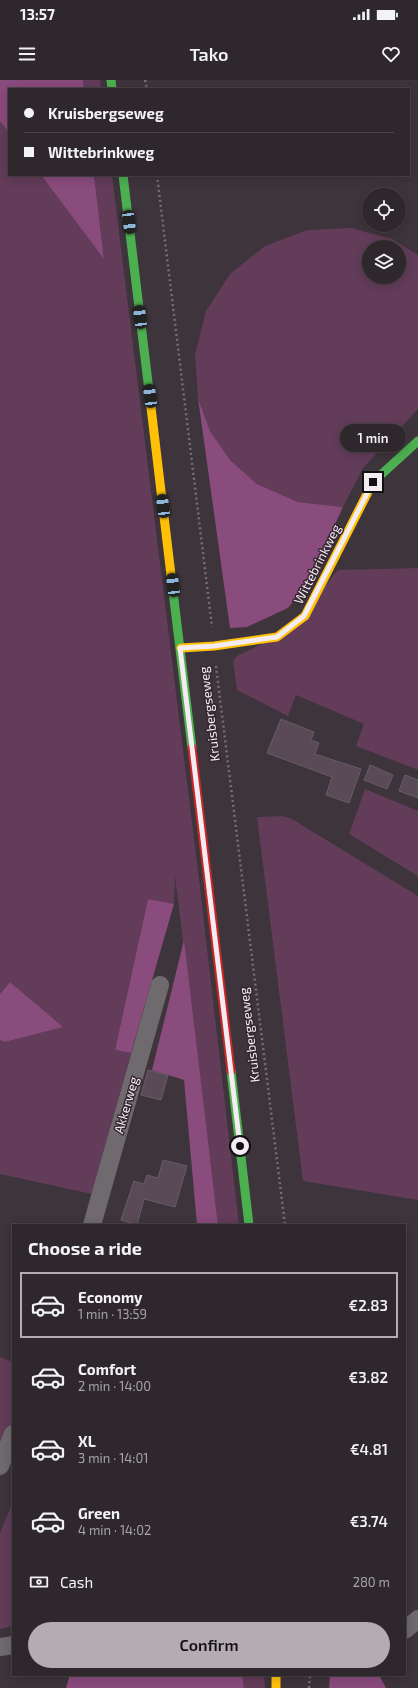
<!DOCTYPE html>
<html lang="en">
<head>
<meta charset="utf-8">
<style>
	:root { --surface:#2e272c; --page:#3a3338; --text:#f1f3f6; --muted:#a7a5a9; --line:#494448; --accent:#b5abb2 }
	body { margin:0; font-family:"Exo 2",sans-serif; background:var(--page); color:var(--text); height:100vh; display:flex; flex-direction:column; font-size:15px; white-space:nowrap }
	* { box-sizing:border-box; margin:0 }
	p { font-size:13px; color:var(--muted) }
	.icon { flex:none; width:22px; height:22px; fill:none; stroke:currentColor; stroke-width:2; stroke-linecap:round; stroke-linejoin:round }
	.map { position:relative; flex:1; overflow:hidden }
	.drawer { position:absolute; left:12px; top:1144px; width:394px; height:452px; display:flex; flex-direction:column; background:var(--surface); border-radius:0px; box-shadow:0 2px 10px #0003,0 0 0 1px var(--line) }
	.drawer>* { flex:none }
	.hud { position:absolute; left:8px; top:8px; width:402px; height:88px; border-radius:0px; box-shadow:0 2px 10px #0003,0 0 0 1px var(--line); display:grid; align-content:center; height:88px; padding:0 16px; background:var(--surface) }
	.buttons { position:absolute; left:362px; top:108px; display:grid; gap:8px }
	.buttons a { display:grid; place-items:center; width:44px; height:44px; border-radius:50%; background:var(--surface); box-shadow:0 2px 10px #0003,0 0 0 1px var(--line); font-size:20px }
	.end { position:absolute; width:18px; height:18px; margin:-9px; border:5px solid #f5ebf2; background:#111; box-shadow:0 0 0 2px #111 }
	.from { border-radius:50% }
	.bubble { position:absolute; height:28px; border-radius:14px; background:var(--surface); box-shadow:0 2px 10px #0003,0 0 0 1px var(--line); font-size:13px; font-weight:600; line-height:28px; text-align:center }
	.car { position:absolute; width:12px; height:24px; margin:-12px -6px; border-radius:5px; box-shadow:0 0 3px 1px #0007; background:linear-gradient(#222 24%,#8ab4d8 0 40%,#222 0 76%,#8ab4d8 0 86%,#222 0) }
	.hud b { display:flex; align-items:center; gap:14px; height:38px; font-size:15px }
	.hud b+b { border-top:1px solid var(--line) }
	.hud i { width:10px; height:10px; background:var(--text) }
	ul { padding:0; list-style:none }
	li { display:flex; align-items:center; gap:12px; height:66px; margin:0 8px 6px; padding:0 8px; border:2px solid transparent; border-radius:0px }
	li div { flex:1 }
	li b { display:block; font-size:15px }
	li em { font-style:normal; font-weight:600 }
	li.current { border-color:var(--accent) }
	li>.icon { width:36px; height:36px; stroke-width:1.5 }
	h2 { padding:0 16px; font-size:18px; line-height:48px }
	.pay { display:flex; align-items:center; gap:10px; height:44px; padding:0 16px; font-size:15px }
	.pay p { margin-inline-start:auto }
	.primary-button { display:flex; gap:8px; margin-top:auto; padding:8px 16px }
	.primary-button a { flex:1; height:46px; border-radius:24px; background:var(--accent); color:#111; font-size:16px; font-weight:600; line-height:46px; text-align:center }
	.status { display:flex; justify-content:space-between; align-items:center; height:28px; padding:0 20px; background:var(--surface); direction:ltr }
	.status svg { height:11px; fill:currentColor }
	header { display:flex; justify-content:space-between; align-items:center; height:52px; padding:0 16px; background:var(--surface); font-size:18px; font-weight:600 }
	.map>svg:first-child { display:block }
	.green { fill:#623c59; fill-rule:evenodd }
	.forest { fill:#8a4b7d }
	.building { fill:#5a4956; stroke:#665e63 }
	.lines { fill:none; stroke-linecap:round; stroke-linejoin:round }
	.path { stroke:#757074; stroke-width:2.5; stroke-dasharray:2 3; stroke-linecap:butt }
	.street { stroke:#6e6a6d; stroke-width:18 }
	.fast { stroke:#4caf50; stroke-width:9 }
	.slow { stroke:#ffc107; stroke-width:9 }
	.jam { stroke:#c62828; stroke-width:9 }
	.route { stroke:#f5ebf2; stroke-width:5 }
	.labels { text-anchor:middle; stroke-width:3; stroke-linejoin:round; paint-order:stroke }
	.street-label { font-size:13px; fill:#f5ebf2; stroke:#362732 }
</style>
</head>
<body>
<div class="status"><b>13:57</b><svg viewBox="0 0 49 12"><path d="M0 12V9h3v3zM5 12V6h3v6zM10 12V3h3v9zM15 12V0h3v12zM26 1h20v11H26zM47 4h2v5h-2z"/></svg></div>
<header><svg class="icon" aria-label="menu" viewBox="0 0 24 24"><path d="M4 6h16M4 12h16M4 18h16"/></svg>Tako<svg class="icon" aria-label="heart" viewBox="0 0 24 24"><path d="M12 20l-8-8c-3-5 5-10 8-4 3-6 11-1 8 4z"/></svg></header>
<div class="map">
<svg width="418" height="1608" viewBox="0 0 418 1608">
	<rect width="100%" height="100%" fill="#3e343b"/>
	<!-- green -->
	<path class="green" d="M83,0H100L101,9H84Z
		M0,41L9,53V95H41L104,178L94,95H112L199,799L239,1145H218L175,796L174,824L148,819L115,970L131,973L92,1114L0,1094V960L5,962L62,947L10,902L0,914Z
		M351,148L392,159L418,175V329L363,388L343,427L298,422L257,404L230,380L210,351L198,318L195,275L206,231L230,194L265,166L307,150ZM369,167H399V197H369Z
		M418,488V690L356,666L364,644L296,615L288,636L237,610L233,581L237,576L286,552L338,490Z
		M365,709L418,731V796L349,754Z
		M282,736L292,739L418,816V1120L303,1101L257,737Z
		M0,1277L13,1282V1354L0,1386Z
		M13,1421V1546L0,1549V1453Z
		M242,1595H264L265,1608H244Z"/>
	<!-- forest -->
	<path class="forest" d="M0,0H83L84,9H9V53L0,41Z
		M41,95H94L104,179Z
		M198,318L210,351L230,380L257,404L298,422L343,427L310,499L288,528L247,547L230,548Z
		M148,819L174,824L131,973L115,970Z
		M184,860L218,1145H197L184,1000L152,990Z
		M10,902L63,947L5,962L0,960V914Z
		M70,1595H242L244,1608H66Z
		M330,1595H379L386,1608H329Z"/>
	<!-- building -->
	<path class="building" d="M281,639L314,652L311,660L319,663L315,674L361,689L349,723L326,715L332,697L267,673Z
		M370,685L393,695L387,709L364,700Z
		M405,695L418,700V718L399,711Z
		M148,990L168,995L161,1020L141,1015Z
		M163,1080L187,1086L175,1127L144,1119L137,1145L121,1140L134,1101L144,1104L147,1095L158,1098Z"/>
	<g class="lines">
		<!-- path -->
		<path class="path" d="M145,0L147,9
			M157,95L212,547
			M216,586L285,1145
			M309,1608L310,1595"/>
		<!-- street -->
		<path class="street" d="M92,1145L160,905
			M0,1386L13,1354
			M405,1550L418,1539
			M0,1567L13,1565"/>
		<!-- fast -->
		<path class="fast" d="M111,0L112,9
			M123,95L150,319
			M367,414L373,402L418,361
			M171,495L192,668
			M231,991L249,1145"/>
		<!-- slow -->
		<path class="slow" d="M150,319L171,495
			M181,568L214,566L277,557L305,536L367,414
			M276,1595V1608"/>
		<!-- jam -->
		<path class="jam" d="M192,668L231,991"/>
	</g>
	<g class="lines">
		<!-- route -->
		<path class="route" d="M240,1066L180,568L214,566L277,557L304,536L373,402"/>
	</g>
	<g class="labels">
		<!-- street labels -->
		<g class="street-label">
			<text transform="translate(317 484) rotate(-63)" y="5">Wittebrinkweg</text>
			<text transform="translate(209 634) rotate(-97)" y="5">Kruisbergseweg</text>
			<text transform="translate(249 955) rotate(-97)" y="5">Kruisbergseweg</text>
			<text transform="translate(126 1025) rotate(-74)" y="5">Akkerweg</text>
		</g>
	</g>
</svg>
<div class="buttons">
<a><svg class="icon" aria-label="locate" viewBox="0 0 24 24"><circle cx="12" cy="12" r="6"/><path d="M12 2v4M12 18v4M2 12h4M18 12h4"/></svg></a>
<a><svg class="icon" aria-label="layers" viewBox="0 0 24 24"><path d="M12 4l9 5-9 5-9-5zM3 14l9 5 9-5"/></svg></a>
</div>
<i class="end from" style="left:240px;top:1066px"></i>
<i class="end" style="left:373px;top:402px"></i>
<div class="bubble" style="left:340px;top:344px;width:66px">1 min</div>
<i class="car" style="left:129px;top:142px;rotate:173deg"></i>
<i class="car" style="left:140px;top:237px;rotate:353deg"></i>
<i class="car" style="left:150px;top:316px;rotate:353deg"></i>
<i class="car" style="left:163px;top:426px;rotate:353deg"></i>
<i class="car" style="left:173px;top:505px;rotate:353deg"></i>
<div class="hud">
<b><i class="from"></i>Kruisbergseweg</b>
<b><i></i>Wittebrinkweg</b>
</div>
<section class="drawer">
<h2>Choose a ride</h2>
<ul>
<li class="current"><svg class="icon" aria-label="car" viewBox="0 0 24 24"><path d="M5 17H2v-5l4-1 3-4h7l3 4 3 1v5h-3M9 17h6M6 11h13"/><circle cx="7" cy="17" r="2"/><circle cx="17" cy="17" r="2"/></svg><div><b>Economy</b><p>1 min · 13:59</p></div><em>€2.83</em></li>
<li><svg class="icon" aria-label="car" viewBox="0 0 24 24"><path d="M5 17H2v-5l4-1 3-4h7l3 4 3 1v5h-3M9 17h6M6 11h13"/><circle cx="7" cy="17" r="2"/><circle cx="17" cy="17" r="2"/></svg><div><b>Comfort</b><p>2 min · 14:00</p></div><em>€3.82</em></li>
<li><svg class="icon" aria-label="car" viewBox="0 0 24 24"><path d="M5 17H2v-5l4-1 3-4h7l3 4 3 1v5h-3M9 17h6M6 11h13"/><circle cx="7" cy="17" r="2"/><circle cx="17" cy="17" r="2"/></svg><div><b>XL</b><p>3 min · 14:01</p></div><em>€4.81</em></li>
<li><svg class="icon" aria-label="car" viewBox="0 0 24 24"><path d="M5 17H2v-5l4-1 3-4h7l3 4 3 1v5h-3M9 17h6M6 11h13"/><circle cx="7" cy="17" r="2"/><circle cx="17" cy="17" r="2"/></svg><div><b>Green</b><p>4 min · 14:02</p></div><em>€3.74</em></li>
</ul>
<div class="pay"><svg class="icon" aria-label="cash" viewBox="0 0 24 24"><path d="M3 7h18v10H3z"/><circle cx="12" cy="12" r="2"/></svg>Cash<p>280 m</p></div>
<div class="primary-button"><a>Confirm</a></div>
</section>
</div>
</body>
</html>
